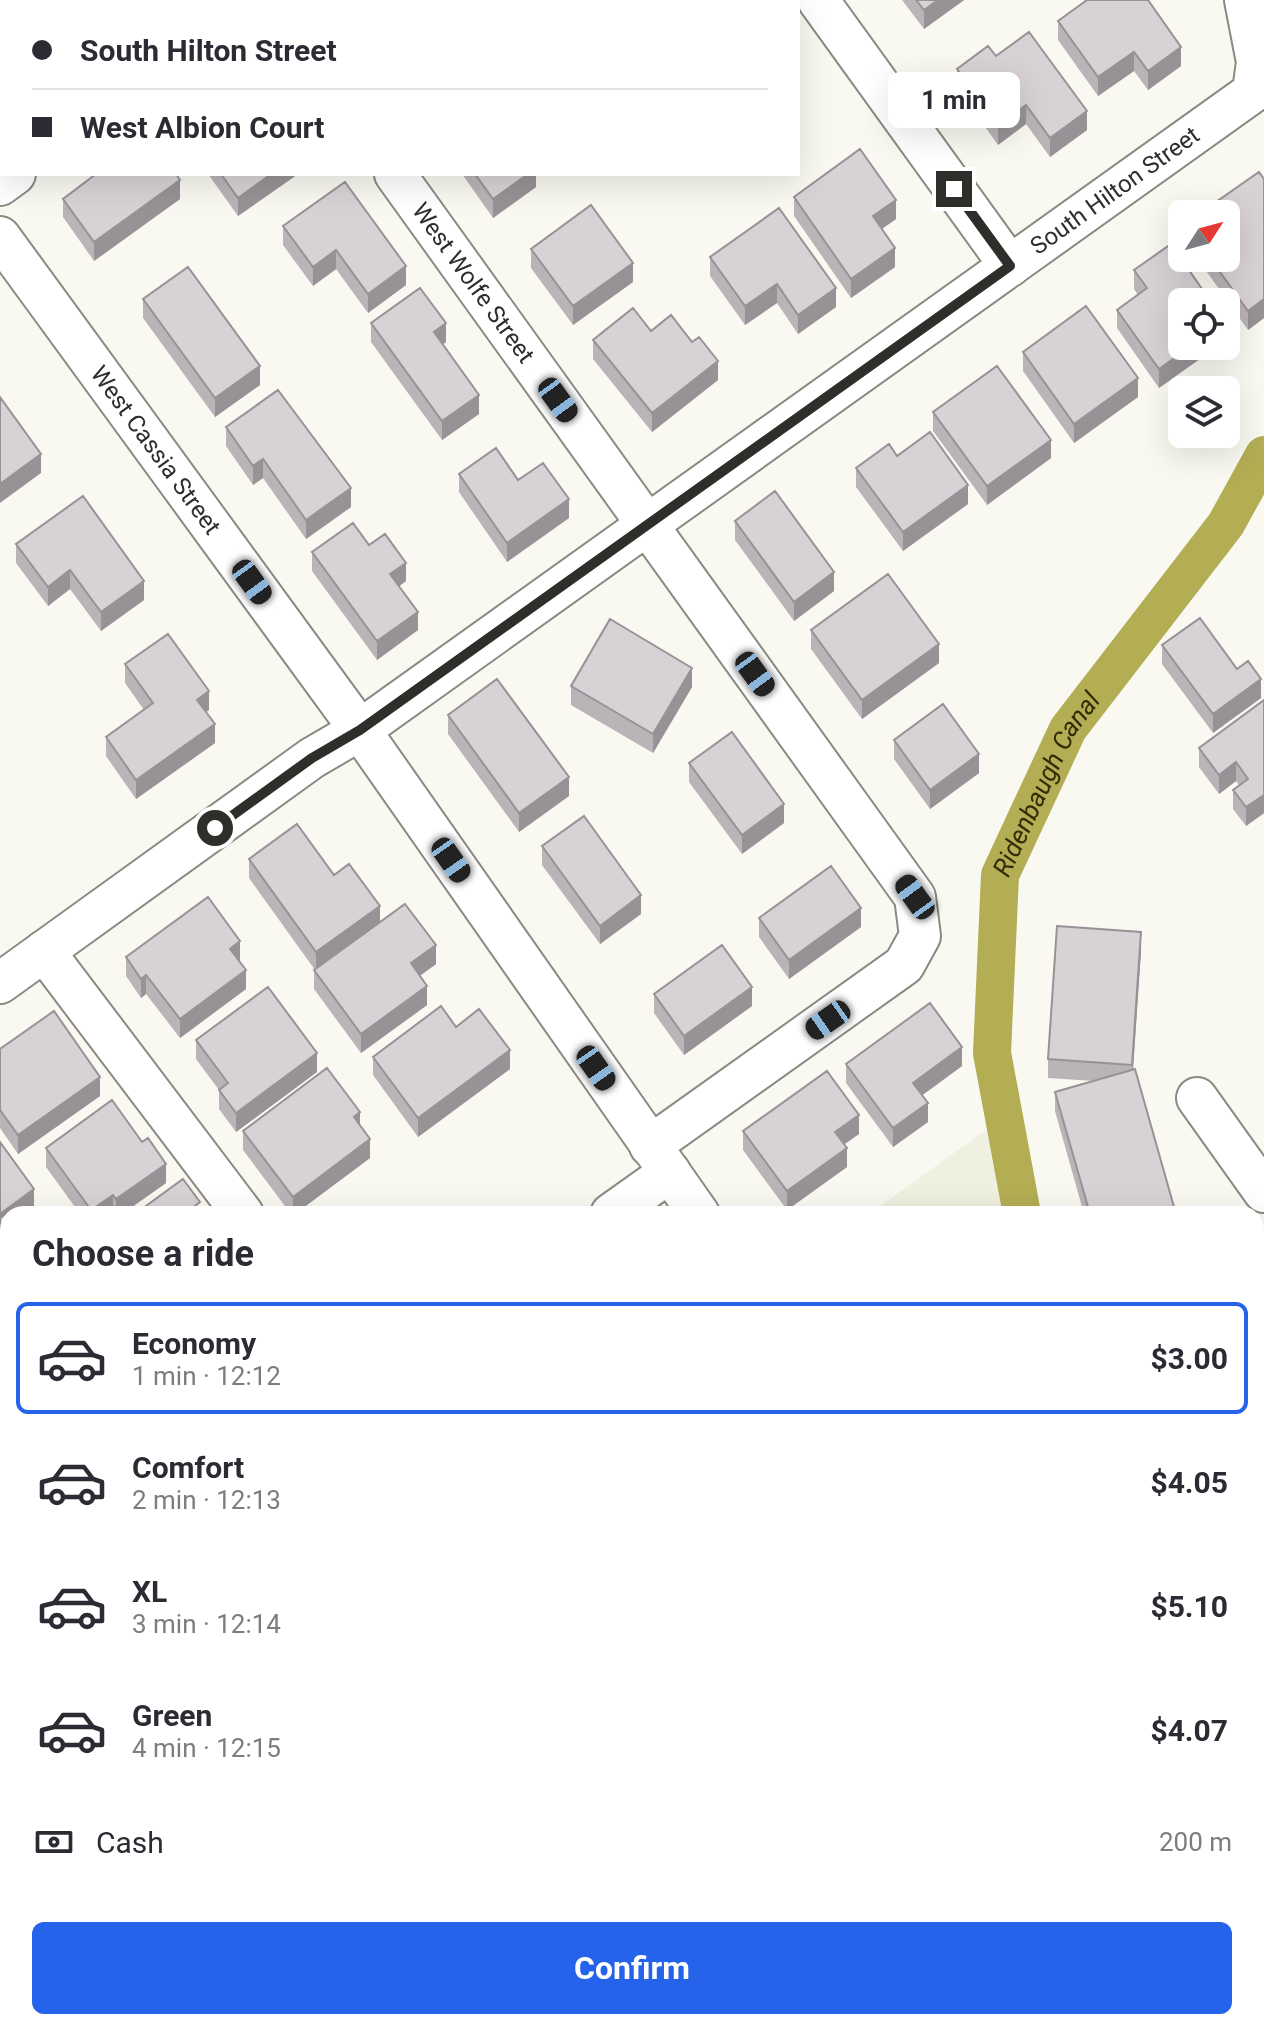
<!DOCTYPE html>
<html lang="en">
<head>
<meta charset="utf-8">
<style>
	:root { --surface:#fff; --page:#f2f2f3; --text:#2b2b33; --muted:#7c7c81; --line:#e1e1e2; --accent:#2563eb }
	body { margin:0; font-family:Roboto,sans-serif; background:var(--page); color:var(--text); height:100vh; display:flex; flex-direction:column; font-size:30px; white-space:nowrap }
	* { box-sizing:border-box; margin:0 }
	p { font-size:26px; color:var(--muted) }
	.icon { flex:none; width:44px; height:44px; fill:none; stroke:currentColor; stroke-width:2; stroke-linecap:round; stroke-linejoin:round }
	.map { position:relative; flex:1; overflow:hidden }
	.side { position:absolute; left:0px; top:1206px; width:1264px; height:824px; display:flex; flex-direction:column; background:var(--surface); border-radius:24px 24px 0 0; box-shadow:0 8px 32px #0002 }
	.side>* { flex:none }
	.top-card { position:absolute; left:0px; top:0px; width:800px; height:176px; box-shadow:0 8px 32px #0002; display:grid; align-content:center; height:176px; padding:0 32px; background:var(--surface) }
	.needle { width:52px; rotate:54deg }
	.buttons { position:absolute; left:1168px; top:200px; display:grid; gap:16px }
	.buttons a { display:grid; place-items:center; width:72px; height:72px; border-radius:12px; background:var(--surface); box-shadow:0 8px 32px #0002; font-size:40px }
	.end { position:absolute; width:36px; height:36px; margin:-18px; border:10px solid #2e2e2b; background:#fff; box-shadow:0 0 0 4px #fff }
	.from { border-radius:50% }
	.bubble { position:absolute; height:56px; border-radius:12px; background:var(--surface); box-shadow:0 8px 32px #0002; font-size:26px; font-weight:700; line-height:56px; text-align:center }
	.car { position:absolute; width:24px; height:48px; margin:-24px -12px; border-radius:10px; box-shadow:0 0 6px 2px #0007; background:linear-gradient(#222 24%,#8ab4d8 0 40%,#222 0 76%,#8ab4d8 0 86%,#222 0) }
	.top-card b { display:flex; align-items:center; gap:28px; height:76px; font-size:30px }
	.top-card b+b { border-top:2px solid var(--line) }
	.top-card i { width:20px; height:20px; background:var(--text) }
	ul { padding:0; list-style:none }
	li { display:flex; align-items:center; gap:24px; height:112px; margin:0 16px 12px; padding:0 16px; border:4px solid transparent; border-radius:12px }
	li div { flex:1 }
	li b { display:block; font-size:30px }
	li em { font-style:normal; font-weight:700 }
	li.current { border-color:var(--accent) }
	li>.icon { width:72px; height:72px; stroke-width:1.5 }
	h2 { padding:0 32px; font-size:36px; line-height:96px }
	.pay { display:flex; align-items:center; gap:20px; height:88px; padding:0 32px; font-size:30px }
	.pay p { margin-inline-start:auto }
	.primary-button { display:flex; gap:16px; margin-top:auto; padding:16px 32px }
	.primary-button a { flex:1; height:92px; border-radius:12px; background:var(--accent); color:#fff; font-size:32px; font-weight:700; line-height:92px; text-align:center }
	.map>svg:first-child { display:block }
	.built { fill:#f0f0e1 }
	.lines { fill:none; stroke-linecap:round; stroke-linejoin:round }
	.canal { stroke:#b3ad54; stroke-width:38 }
	.minor-casing { stroke:#8a8a83; stroke-width:44 }
	.major-casing { stroke:#d5d5d5; stroke-width:48 }
	.minor { stroke:#fff; stroke-width:40 }
	.major { stroke:#ceca8e; stroke-width:44 }
	.wall { fill:#bab4b8 }
	.shaded-wall { fill:#979296 }
	.building { fill:#d8d1d6; stroke:#979296; stroke-width:2 }
	.route { stroke:#2e2e2b; stroke-width:10 }
	.labels { text-anchor:middle; stroke-width:6; stroke-linejoin:round; paint-order:stroke }
	.street-label { font-size:24px; fill:#2e2e2b; stroke:#f9f9f2 }
	.water-label { font-size:26px; font-style:italic; fill:#302d05; stroke:#f9f9f2 }
</style>
</head>
<body>
<div class="map">
<svg width="1264" height="2030" viewBox="0 0 1264 2030">
	<rect width="100%" height="100%" fill="#f9f9f2"/>
	<!-- built -->
	<path class="built" d="M986,1130L1007,1214H869Z
		M1264,1487V1751L1256,1756V1492Z
		M8,1832V2022H316L305,2030H0V1838Z"/>
	<g class="lines">
		<!-- canal -->
		<g class="canal">
			<path id="s1" d="M1022,1214L992,1053L1000,875L1068,729L1226,524L1264,455"/>
			<path d="M1256,1808L1264,1812"/>
		</g>
		<defs>
			<g id="minor">
				<path d="M818,0L1010,266"/>
				<path id="s2" d="M395,174L915,897L920,936L904,965L650,1146"/>
				<path d="M0,185L15,174"/>
				<path id="s3" d="M0,237L360,730L699,1214"/>
				<path d="M44,951L243,1214"/>
				<path id="s4" d="M0,983L312,758L360,730L1253,92L1257,62L1245,0"/>
				<path d="M1197,1098L1264,1192"/>
				<path d="M611,1214L670,1172"/>
				<path d="M1256,1290L1264,1285"/>
				<path d="M1256,1548L1264,1542"/>
				<path d="M0,1910L8,1904"/>
				<path d="M0,1977L8,1988"/>
				<path d="M33,2022L39,2030"/>
				<path d="M648,2022L654,2030"/>
				<path d="M1243,2022L1248,2030"/>
			</g>
			<path id="major" d="M1256,1411L1264,1405
				M400,2030L411,2022"/>
		</defs>
		<!-- minor casing -->
		<use href="#minor" class="minor-casing"/>
		<!-- major casing -->
		<use href="#major" class="major-casing"/>
		<!-- minor -->
		<use href="#minor" class="minor"/>
		<!-- major -->
		<use href="#major" class="major"/>
	</g>
	<!-- wall -->
	<path class="wall" d="M103,0H167L165,2H105Z
		M650,0H738L739,2H652Z
		M902,0H964L924,29Z
		M1058,21L1181,66L1148,90L1134,71L1098,96L1058,40Z
		M996,56L1087,130L1050,157L1026,124L998,145L957,88V69Z
		M208,174H298L238,216Z
		M462,174H536V187L493,218Z
		M1264,179V318L1248,330L1197,258H1226V214H1206V209Z
		M345,182L406,285L368,313L336,269L313,286L283,245V226Z
		M794,197L896,219L882,229L895,267L851,298L794,216Z
		M63,199H180L94,261L63,217Z
		M1171,244L1182,346H1218L1159,388L1117,328V310L1138,295L1134,289V270Z
		M531,249L633,282L573,325L531,268Z
		M710,257L836,307L798,334L777,303L745,325L710,276Z
		M143,299L260,385L215,417L143,318Z
		M371,323L446,342L443,344L479,414L442,440L371,342Z
		M651,331L718,380L652,432L593,359V340Z
		M1023,352L1138,397L1074,443L1023,371Z
		M933,412L1051,458L987,505L933,431Z
		M226,427L351,507L306,539L263,478L253,485L226,446Z
		M897,456L968,504L903,551L856,487V468Z
		M459,474L518,480L569,518L507,562L459,492Z
		M735,521L834,591L794,621L735,540Z
		M16,544L144,600L101,631L70,589L48,606L16,563Z
		M369,545L406,581L399,586L418,630L377,660L312,571V552Z
		M811,630L939,663L862,719L811,649Z
		M1162,645L1237,669L1261,698L1213,733L1162,664Z
		M125,664L209,710L206,712L215,743L136,799L106,756V737L144,710L125,683Z
		M571,686L692,687L653,753L571,705Z
		M1264,700V813L1246,826L1233,809V790L1239,785L1236,781L1219,794L1199,767V748Z
		M448,715L569,796L519,832L448,734Z
		M894,740L979,773L930,809L894,759Z
		M689,763L784,823L742,854L689,782Z
		M542,846L641,914L600,944L542,865Z
		M249,859L334,875L380,922L436,964L420,976L427,1005L361,1053L314,989V970H315L249,878Z
		M759,918L861,927L789,979L759,937Z
		M1141,951L1133,1070L1176,1214H1084L1055,1111V1092L1094,1081L1048,1078V1059Z
		M126,957L240,960L239,961L246,989L180,1038L146,994L141,998L126,976Z
		M654,994L752,1006L684,1055L654,1013Z
		M456,1027L510,1069L418,1137L373,1075V1057Z
		M196,1040L317,1072L236,1132L219,1109V1090L196,1059Z
		M0,1049L100,1096L18,1154L0,1128Z
		M846,1064L962,1066L922,1095L928,1122L893,1147L846,1083Z
		M243,1131L370,1158L295,1214H291L243,1150Z
		M743,1131L859,1134L844,1144L847,1167L787,1210L743,1150Z
		M46,1148L166,1183L122,1214H80L46,1167Z
		M8,1418V1512L0,1501V1423Z
		M1264,1858V1942L1256,1931V1864Z
		M107,2022H247V2023L237,2030H107Z
		M1072,2022H1111L1100,2030H1078Z"/>
	<!-- shaded-wall -->
	<path class="shaded-wall" d="M141,0H167L165,2H139Z
		M938,0H964L924,29V10Z
		M1181,47V66L1148,90V71Z
		M1134,52V71L1098,96V77Z
		M2,96V115L0,116V97Z
		M1026,105V124L998,145V126Z
		M1087,111V130L1050,157V138Z
		M271,174H298L238,216V198Z
		M528,174H536V187L493,218V199Z
		M180,180V199L94,261V242Z
		M896,200V219L873,235V216Z
		M895,248V267L851,298V279Z
		M336,250V269L313,286V267Z
		M633,263V282L573,325V306Z
		M406,266V285L368,313V294Z
		M777,284V303L745,325V306Z
		M836,288V307L798,334V315Z
		M1264,299V318L1248,330V311Z
		M446,323V342L434,351V332Z
		M1191,346H1218L1159,388V369Z
		M718,361V380L652,432V413Z
		M260,366V385L215,417V398Z
		M1138,378V397L1074,443V424Z
		M479,395V414L442,440V421Z
		M1051,440V458L987,505V486Z
		M41,454V473L0,503V484Z
		M263,459V478L253,485V466Z
		M968,485V504L903,551V532Z
		M351,488V507L306,539V520Z
		M569,499V518L507,562V543Z
		M406,563V581L390,593V574Z
		M70,570V589L48,606V587Z
		M834,572V591L794,621V602Z
		M144,581V600L101,631V612Z
		M418,612V630L377,660V641Z
		M939,644V663L862,719V700Z
		M692,668V687L653,753V734Z
		M1261,679V698L1213,733V714Z
		M209,691V710L197,718V700Z
		M215,724V743L136,799V780Z
		M979,754V773L930,809V790Z
		M1236,762V781L1219,794V775Z
		M569,777V796L519,832V813Z
		M1264,795V813L1246,826V807Z
		M784,804V823L742,854V835Z
		M641,895V914L600,944V926Z
		M380,906V925L316,971V952Z
		M861,908V927L789,979V960Z
		M1141,932V951L1132,1084V1065Z
		M240,941V960L230,968V949Z
		M436,945V964L411,982V963Z
		M246,970V989L180,1038V1019Z
		M146,975V994L141,998V979Z
		M427,986V1005L361,1053V1034Z
		M752,987V1006L684,1055V1036Z
		M962,1047V1066L913,1102V1083Z
		M510,1050V1069L418,1137V1118Z
		M317,1053V1072L236,1132V1113Z
		M100,1077V1096L18,1154V1135Z
		M928,1103V1122L893,1147V1128Z
		M360,1112V1131L354,1117Z
		M859,1115V1134L835,1151V1132Z
		M370,1139V1158L295,1214H293V1197Z
		M847,1148V1167L787,1210V1191Z
		M166,1164V1183L122,1214H116V1199Z
		M34,1189V1214H8L0,1262V1214Z
		M113,1195V1214H91V1210Z
		M8,1272V1320L0,1326V1277Z
		M8,1382V1392L0,1398V1388Z
		M1264,1684V1711L1256,1717V1689Z
		M8,1756V1804L0,1810V1762Z
		M210,2022H247V2023L237,2030H199Z
		M1085,2022H1111L1100,2030H1085Z"/>
	<!-- building -->
	<path class="building" d="M43,0H57L58,2H41Z
		M117,0H141L139,2H119Z
		M355,0H421L423,2H356Z
		M543,0H604L605,2H544Z
		M664,0H738L739,2H665Z
		M916,0H938L924,10Z
		M1087,0H1148L1181,47L1148,71L1134,52L1098,77L1058,21Z
		M2,30V96L0,97V32Z
		M1029,32L1087,111L1050,138L1026,105L998,126L957,69L988,46L996,56Z
		M860,149L896,200L873,216L895,248L851,279L794,197Z
		M1259,172L1264,179V299L1248,311L1210,258H1226V214H1210L1206,209Z
		M96,174H176L180,180L94,242L63,199Z
		M221,174H271L238,198Z
		M475,174H528L493,199Z
		M345,182L406,266L368,294L336,250L313,267L283,226Z
		M591,205L633,263L573,306L531,249Z
		M779,208L836,288L798,315L777,284L745,306L710,257Z
		M1171,244L1211,302H1182V346H1191L1159,369L1117,310L1147,288L1134,270Z
		M188,267L260,366L215,398L143,299Z
		M420,288L446,323L434,332L479,395L442,421L371,323Z
		M1086,306L1138,378L1074,424L1023,352Z
		M633,308L651,331L671,315L692,342L699,337L718,361L652,413L593,340Z
		M997,366L1051,440L987,486L933,412Z
		M278,390L351,488L306,520L263,459L253,466L226,427Z
		M0,397L41,454L0,484Z
		M930,432L968,485L903,532L856,468L889,444L897,456Z
		M496,448L518,480L543,463L569,499L507,543L459,474Z
		M775,491L834,572L794,602L735,521Z
		M83,496L144,581L101,612L70,570L48,587L16,544Z
		M353,523L369,545L385,534L406,563L390,574L418,612L377,641L312,552Z
		M888,574L939,644L862,700L811,630Z
		M1200,618L1237,669L1248,661L1261,679L1213,714L1162,645Z
		M610,619L692,668L653,734L571,686Z
		M168,634L209,691L197,700L215,724L136,780L106,737L153,703L125,664Z
		M497,679L569,777L519,813L448,715Z
		M1264,700V795L1246,807L1233,790L1248,779L1236,762L1219,775L1199,748Z
		M943,704L979,754L930,790L894,740Z
		M732,732L784,804L742,835L689,763Z
		M584,816L641,895L600,926L542,846Z
		M297,824L334,875L349,864L380,906L316,952L249,859Z
		M831,866L861,908L789,960L759,918Z
		M208,897L240,941L230,949L246,970L180,1019L146,975L141,979L126,957Z
		M405,904L436,945L411,963L427,986L361,1034L314,970Z
		M1057,926L1141,932L1132,1065L1048,1059Z
		M722,945L752,987L684,1036L654,994Z
		M268,987L317,1053L236,1113L219,1090L228,1083L196,1040Z
		M930,1003L962,1047L913,1083L928,1103L893,1128L846,1064Z
		M441,1006L456,1027L479,1009L510,1050L418,1118L373,1057Z
		M54,1011L100,1077L18,1135L0,1110V1049Z
		M327,1068L360,1112L354,1117L370,1139L293,1197L243,1131Z
		M1135,1069L1176,1214H1090L1055,1092Z
		M827,1071L859,1115L835,1132L847,1148L787,1191L743,1131Z
		M112,1100L142,1142L148,1138L166,1164L116,1199L113,1195L91,1210L46,1148Z
		M0,1142L34,1189L0,1214Z
		M183,1179L200,1202L195,1206L201,1214H135Z
		M13,1209L16,1214H8V1272L0,1277V1218Z
		M8,1342V1382L0,1388V1348Z
		M8,1418V1464L0,1453V1423Z
		M1264,1580V1684L1256,1689V1586Z
		M8,1699V1756L0,1762V1704Z
		M1264,1858V1923L1256,1913V1864Z
		M120,2022H210L199,2030H126Z
		M509,2022H574L579,2030H497Z
		M858,2022H898L904,2030H847Z
		M1138,2022H1151L1156,2030H1127Z
		M1181,2022H1184L1189,2030H1170Z"/>
	<g class="lines">
		<!-- route -->
		<path class="route" d="M215,828L312,758L360,730L1010,266L954,189"/>
	</g>
	<g class="labels">
		<!-- street labels -->
		<g class="street-label">
			<text dy="8" stroke="none"><textPath href="#s4" startOffset="1368">South Hilton Street</textPath></text>
			<text dy="8" stroke="none"><textPath href="#s2" startOffset="134">West Wolfe Street</textPath></text>
			<text dy="8" stroke="none"><textPath href="#s3" startOffset="264">West Cassia Street</textPath></text>
		</g>
		<!-- water labels -->
		<g class="water-label">
			<text dy="9" stroke="none"><textPath href="#s1" startOffset="444">Ridenbaugh Canal</textPath></text>
		</g>
	</g>
</svg>
<div class="buttons">
<a><svg class="needle" viewBox="-14 -14 28 28"><path d="M0-13l5 13h-10z" fill="#e53935"/><path d="M0 13l5-13h-10z" fill="#7c7c81"/></svg></a>
<a><svg class="icon" aria-label="locate" viewBox="0 0 24 24"><circle cx="12" cy="12" r="6"/><path d="M12 2v4M12 18v4M2 12h4M18 12h4"/></svg></a>
<a><svg class="icon" aria-label="layers" viewBox="0 0 24 24"><path d="M12 4l9 5-9 5-9-5zM3 14l9 5 9-5"/></svg></a>
</div>
<i class="end from" style="left:215px;top:828px"></i>
<i class="end" style="left:954px;top:189px"></i>
<div class="bubble" style="left:888px;top:72px;width:132px">1 min</div>
<i class="car" style="left:558px;top:400px;rotate:144deg"></i>
<i class="car" style="left:252px;top:582px;rotate:144deg"></i>
<i class="car" style="left:755px;top:674px;rotate:144deg"></i>
<i class="car" style="left:451px;top:860px;rotate:145deg"></i>
<i class="car" style="left:915px;top:897px;rotate:324deg"></i>
<i class="car" style="left:828px;top:1020px;rotate:235deg"></i>
<i class="car" style="left:596px;top:1068px;rotate:145deg"></i>
<div class="top-card">
<b><i class="from"></i>South Hilton Street</b>
<b><i></i>West Albion Court</b>
</div>
<section class="side">
<h2>Choose a ride</h2>
<ul>
<li class="current"><svg class="icon" aria-label="car" viewBox="0 0 24 24"><path d="M5 17H2v-5l4-1 3-4h7l3 4 3 1v5h-3M9 17h6M6 11h13"/><circle cx="7" cy="17" r="2"/><circle cx="17" cy="17" r="2"/></svg><div><b>Economy</b><p>1 min · 12:12</p></div><em>$3.00</em></li>
<li><svg class="icon" aria-label="car" viewBox="0 0 24 24"><path d="M5 17H2v-5l4-1 3-4h7l3 4 3 1v5h-3M9 17h6M6 11h13"/><circle cx="7" cy="17" r="2"/><circle cx="17" cy="17" r="2"/></svg><div><b>Comfort</b><p>2 min · 12:13</p></div><em>$4.05</em></li>
<li><svg class="icon" aria-label="car" viewBox="0 0 24 24"><path d="M5 17H2v-5l4-1 3-4h7l3 4 3 1v5h-3M9 17h6M6 11h13"/><circle cx="7" cy="17" r="2"/><circle cx="17" cy="17" r="2"/></svg><div><b>XL</b><p>3 min · 12:14</p></div><em>$5.10</em></li>
<li><svg class="icon" aria-label="car" viewBox="0 0 24 24"><path d="M5 17H2v-5l4-1 3-4h7l3 4 3 1v5h-3M9 17h6M6 11h13"/><circle cx="7" cy="17" r="2"/><circle cx="17" cy="17" r="2"/></svg><div><b>Green</b><p>4 min · 12:15</p></div><em>$4.07</em></li>
</ul>
<div class="pay"><svg class="icon" aria-label="cash" viewBox="0 0 24 24"><path d="M3 7h18v10H3z"/><circle cx="12" cy="12" r="2"/></svg>Cash<p>200 m</p></div>
<div class="primary-button"><a>Confirm</a></div>
</section>
</div>
</body>
</html>
